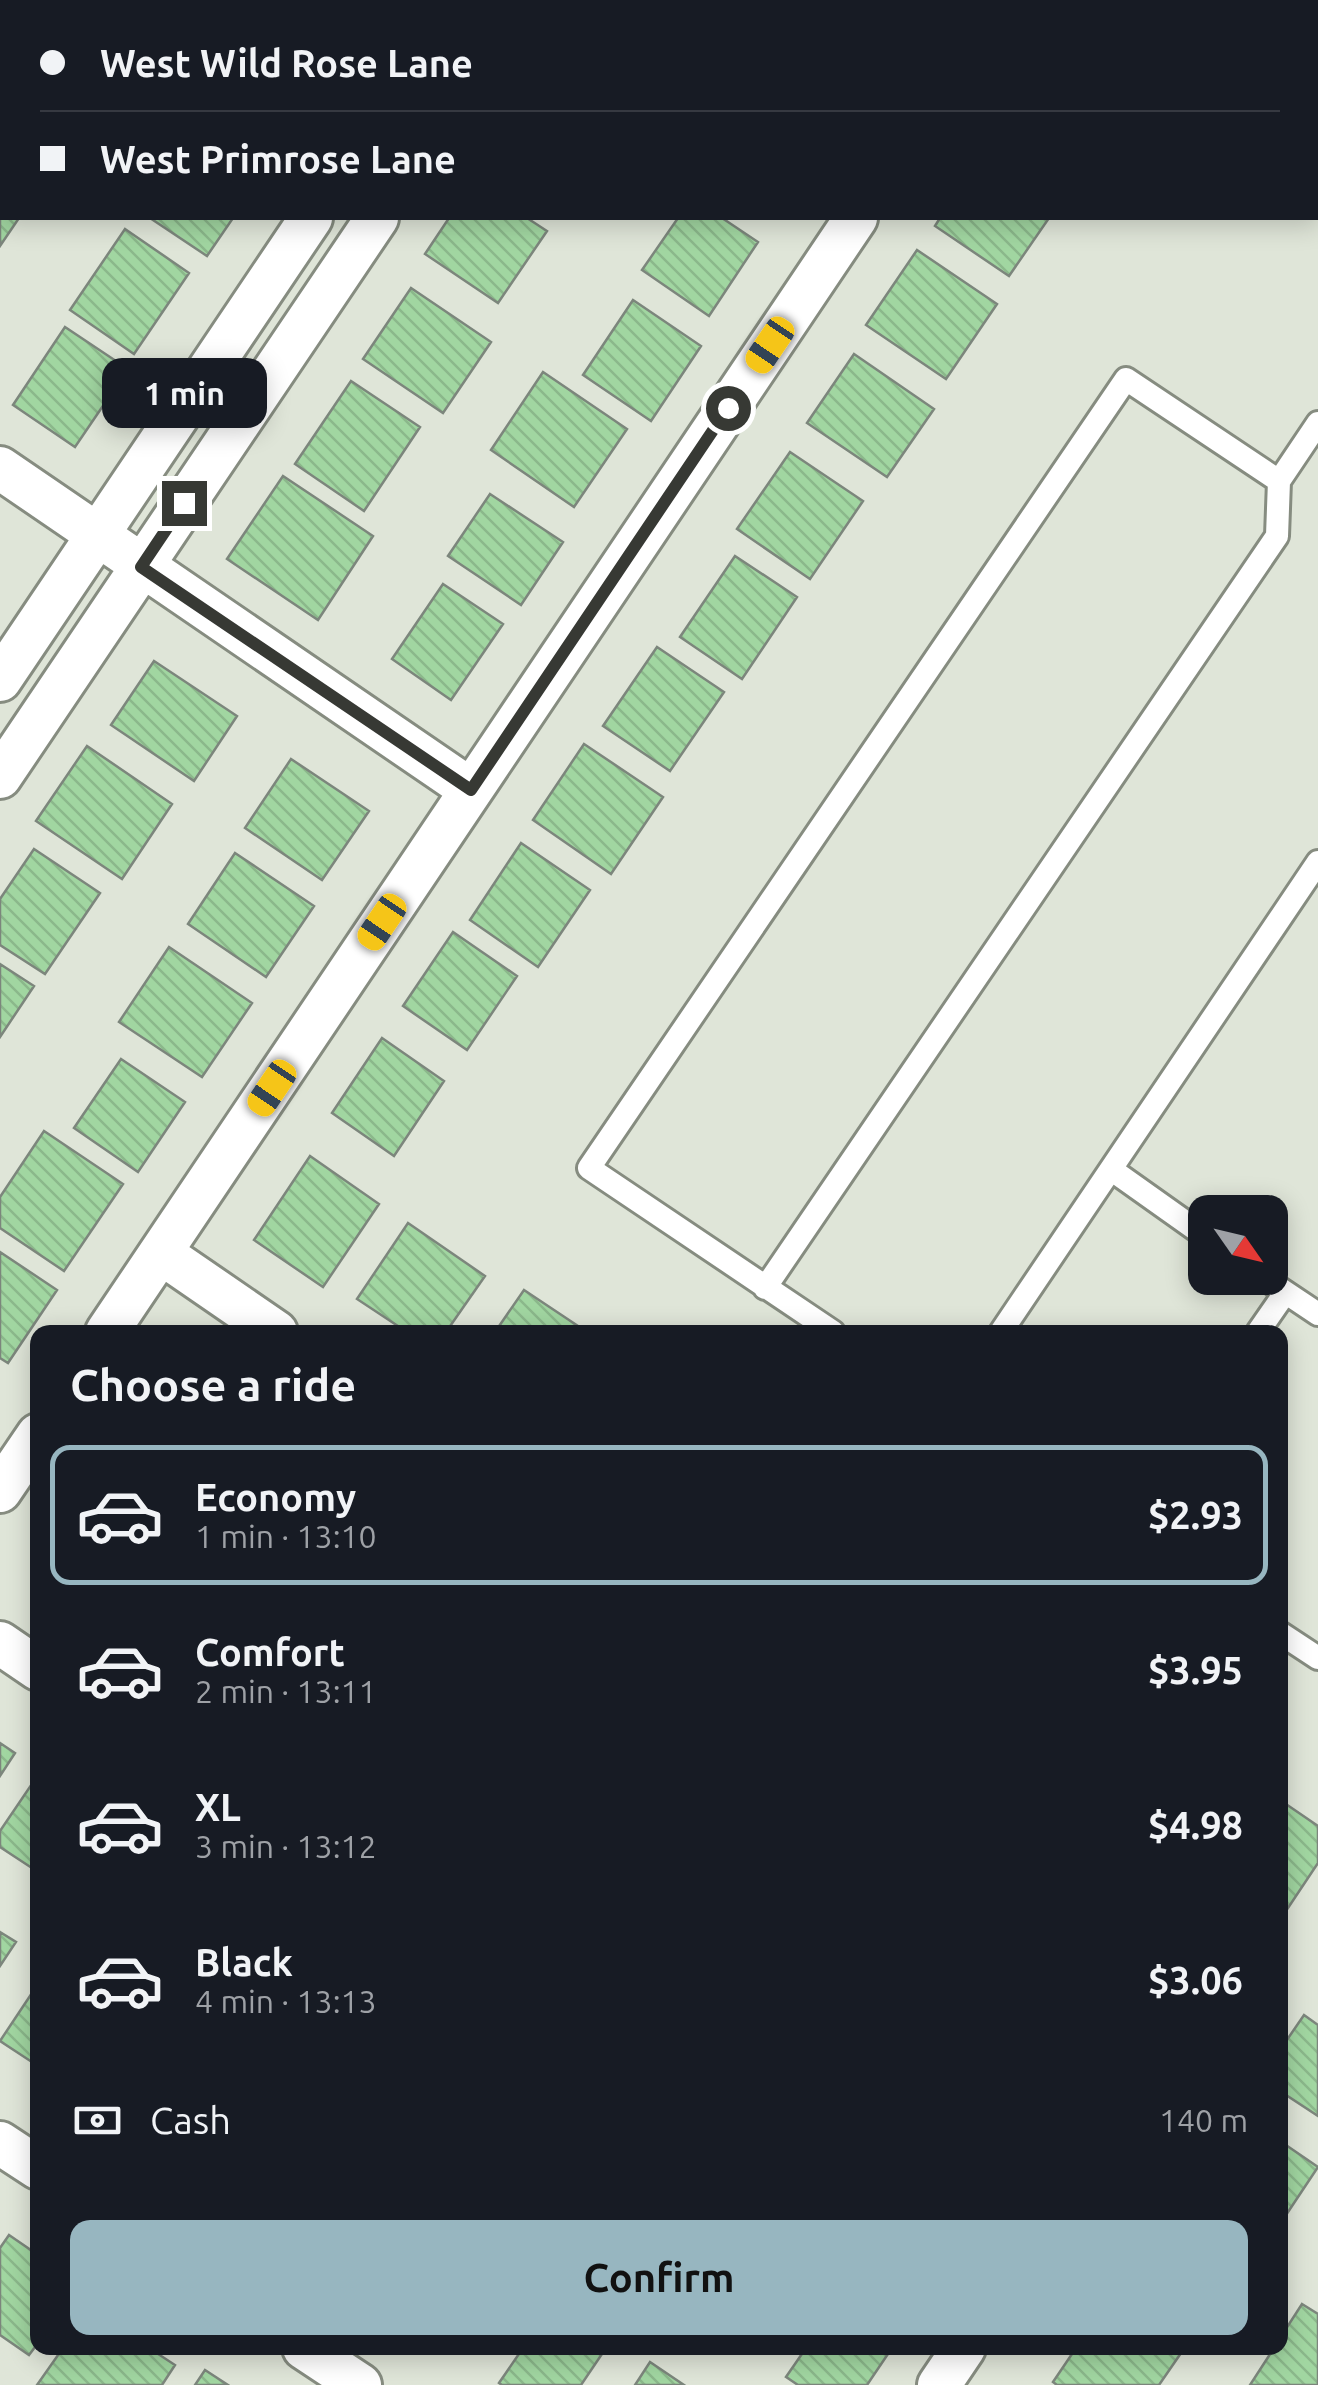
<!DOCTYPE html>
<html lang="en">
<head>
<meta charset="utf-8">
<style>
	:root { --surface:#171b24; --page:#20242c; --text:#f1f3f6; --muted:#9ea1a6; --line:#363941; --accent:#97b6c0 }
	body { margin:0; font-family:Ubuntu,sans-serif; background:var(--page); color:var(--text); height:100vh; display:flex; flex-direction:column; font-size:38px; white-space:nowrap }
	* { box-sizing:border-box; margin:0 }
	p { font-size:32px; color:var(--muted) }
	.icon { flex:none; width:55px; height:55px; fill:none; stroke:currentColor; stroke-width:2; stroke-linecap:round; stroke-linejoin:round }
	.map { position:relative; flex:1; overflow:hidden }
	.sheet { position:absolute; left:30px; top:1325px; width:1258px; height:1030px; display:flex; flex-direction:column; background:var(--surface); border-radius:20px; box-shadow:0 5px 25px #0003 }
	.sheet>* { flex:none }
	.top-card { position:absolute; left:0px; top:0px; width:1320px; height:220px; box-shadow:0 5px 25px #0003; display:grid; align-content:center; height:220px; padding:0 40px; background:var(--surface) }
	.needle { width:65px; rotate:124deg }
	.controls { position:absolute; left:1188px; top:1195px; display:grid; gap:20px }
	.controls a { display:grid; place-items:center; width:100px; height:100px; border-radius:20px; background:var(--surface); box-shadow:0 5px 25px #0003; font-size:50px }
	.end { position:absolute; width:45px; height:45px; margin:-22px; border:12px solid #373934; background:#fff; box-shadow:0 0 0 5px #fff }
	.from { border-radius:50% }
	.bubble { position:absolute; height:70px; border-radius:20px; background:var(--surface); box-shadow:0 5px 25px #0003; font-size:32px; font-weight:600; line-height:70px; text-align:center }
	.car { position:absolute; width:30px; height:60px; margin:-30px -15px; border-radius:12px; box-shadow:0 0 8px 2px #0007; background:linear-gradient(#f5c518 24%,#345 0 40%,#f5c518 0 76%,#345 0 86%,#f5c518 0) }
	.top-card b { display:flex; align-items:center; gap:35px; height:95px; font-size:38px }
	.top-card b+b { border-top:2px solid var(--line) }
	.top-card i { width:25px; height:25px; background:var(--text) }
	ul { padding:0; list-style:none }
	li { display:flex; align-items:center; gap:30px; height:140px; margin:0 20px 15px; padding:0 20px; border:5px solid transparent; border-radius:20px }
	li div { flex:1 }
	li b { display:block; font-size:38px }
	li em { font-style:normal; font-weight:600 }
	li.active { border-color:var(--accent) }
	li>.icon { width:90px; height:90px; stroke-width:1.5 }
	h2 { padding:0 40px; font-size:45px; line-height:120px }
	.pay { display:flex; align-items:center; gap:25px; height:110px; padding:0 40px; font-size:38px }
	.pay p { margin-inline-start:auto }
	.cta { display:flex; gap:20px; margin-top:auto; padding:20px 40px }
	.cta a { flex:1; height:115px; border-radius:20px; background:var(--accent); color:#111; font-size:40px; font-weight:600; line-height:115px; text-align:center }
	.map>svg:first-child { display:block }
	.building { fill:url(#building-back-hatch); stroke:#7c867c; stroke-width:2.5 }
	.lines { fill:none; stroke-linecap:round; stroke-linejoin:round }
	.lane-casing { stroke:#868c80; stroke-width:28 }
	.street-casing { stroke:#868c80; stroke-width:48 }
	.lane { stroke:#fff; stroke-width:22 }
	.street { stroke:#fff; stroke-width:42 }
	.route { stroke:#373934; stroke-width:12 }
</style>
</head>
<body>
<div class="map">
<svg width="1318" height="2385" viewBox="0 0 1318 2385">
	<defs>
		<pattern id="building-back-hatch" width="6" height="6" patternUnits="userSpaceOnUse" patternTransform="scale(2.5)"><rect width="6" height="6" fill="#a1d6a1"/><path d="M-1 5l2 2M0 0l6 6M5-1l2 2" fill="none" stroke="#8bb88b"/></pattern>
	</defs>
	<rect width="100%" height="100%" fill="#dfe5d8"/>
	<!-- building -->
	<path class="building" d="M54,0H187L52,2Z
		M251,0H370L250,2Z
		M0,149L2,218H19L0,246Z
		M150,218H233L207,256Z
		M449,218H527L547,231L498,303L425,254Z
		M678,218H722L758,242L709,316L642,270Z
		M940,218H1049L1009,276L935,226Z
		M125,229L189,273L134,354L70,310Z
		M917,250L997,304L946,379L866,325Z
		M411,288L491,342L443,413L363,359Z
		M633,300L701,346L651,421L583,375Z
		M65,327L128,369L75,447L13,405Z
		M854,354L934,409L887,477L807,423Z
		M543,372L627,429L574,507L491,450Z
		M351,381L420,427L364,511L295,464Z
		M790,452L863,501L810,579L737,529Z
		M283,476L373,536L318,620L227,559Z
		M490,494L563,542L521,605L448,556Z
		M735,556L797,597L742,679L680,637Z
		M443,584L503,624L451,700L392,659Z
		M657,647L724,692L670,771L603,726Z
		M154,661L237,716L194,781L111,725Z
		M584,744L663,797L611,874L533,820Z
		M87,746L172,804L122,879L36,821Z
		M291,759L369,811L322,880L245,828Z
		M521,843L590,890L538,967L470,920Z
		M34,849L100,893L45,974L0,945V899Z
		M235,853L314,906L266,977L188,924Z
		M453,932L517,976L467,1050L403,1006Z
		M169,947L252,1003L202,1077L119,1022Z
		M0,964L34,986L0,1037Z
		M382,1038L444,1081L394,1156L332,1113Z
		M121,1059L185,1102L138,1172L74,1128Z
		M44,1131L123,1184L64,1271L0,1228V1197Z
		M310,1156L379,1204L323,1287L254,1240Z
		M408,1223L485,1276L446,1332H407L357,1299Z
		M0,1252L57,1290L8,1363L0,1358Z
		M524,1290L587,1332H495Z
		M0,1743L15,1753L0,1776Z
		M38,1775V1872L0,1847V1831Z
		M1280,1800L1318,1826V1863L1284,1914L1280,1911Z
		M0,1932L16,1942L0,1966Z
		M38,1984V2066L0,2041Z
		M1304,2015L1318,2025V2116L1280,2091V2050Z
		M1280,2141L1318,2167L1280,2224Z
		M9,2235L38,2255V2343L29,2355L0,2335V2248Z
		M1302,2304L1318,2314V2385H1250L1274,2348H1280V2338Z
		M63,2348H149L175,2365L162,2385H37Z
		M523,2348H606L581,2385H502L499,2383Z
		M806,2348H892L867,2385H798L786,2377Z
		M1076,2348H1173L1181,2353L1159,2385H1057L1053,2382Z
		M650,2362L684,2385H635Z
		M205,2370L228,2385H195Z"/>
	<g class="lines">
		<defs>
			<path id="lane" d="M1112,1170L1205,1236
				M1264,1278L1318,1314
				M765,1288L1277,536L1279,481
				M833,1332L589,1168L1126,379L1279,481L1318,423
				M1001,1332L1318,862
				M1258,1332L1285,1293
				M1280,1633L1318,1658"/>
			<path id="street" d="M455,2L457,0
				M522,2L524,0
				M1001,2L1003,0
				M0,468L471,790
				M0,680L311,218
				M0,777L377,218
				M161,1253L276,1332
				M107,1332L856,218
				M0,1491L38,1435
				M0,1643L38,1669
				M0,2143L38,2168
				M304,2348L360,2385
				M939,2385L964,2348"/>
		</defs>
		<!-- lane casing -->
		<use href="#lane" class="lane-casing"/>
		<!-- street casing -->
		<use href="#street" class="street-casing"/>
		<!-- lane -->
		<use href="#lane" class="lane"/>
		<!-- street -->
		<use href="#street" class="street"/>
	</g>
	<g class="lines">
		<!-- route -->
		<path class="route" d="M184,503L141,567L471,790L728,408"/>
	</g>
</svg>
<div class="controls">
<a><svg class="needle" viewBox="-14 -14 28 28"><path d="M0-13l5 13h-10z" fill="#e53935"/><path d="M0 13l5-13h-10z" fill="#9ea1a6"/></svg></a>
</div>
<i class="end from" style="left:728px;top:408px"></i>
<i class="end" style="left:184px;top:503px"></i>
<div class="bubble" style="left:102px;top:358px;width:165px">1 min</div>
<i class="car" style="left:770px;top:345px;rotate:214deg"></i>
<i class="car" style="left:382px;top:922px;rotate:214deg"></i>
<i class="car" style="left:272px;top:1088px;rotate:214deg"></i>
<div class="top-card">
<b><i class="from"></i>West Wild Rose Lane</b>
<b><i></i>West Primrose Lane</b>
</div>
<section class="sheet">
<h2>Choose a ride</h2>
<ul>
<li class="active"><svg class="icon" aria-label="car" viewBox="0 0 24 24"><path d="M5 17H2v-5l4-1 3-4h7l3 4 3 1v5h-3M9 17h6M6 11h13"/><circle cx="7" cy="17" r="2"/><circle cx="17" cy="17" r="2"/></svg><div><b>Economy</b><p>1 min · 13:10</p></div><em>$2.93</em></li>
<li><svg class="icon" aria-label="car" viewBox="0 0 24 24"><path d="M5 17H2v-5l4-1 3-4h7l3 4 3 1v5h-3M9 17h6M6 11h13"/><circle cx="7" cy="17" r="2"/><circle cx="17" cy="17" r="2"/></svg><div><b>Comfort</b><p>2 min · 13:11</p></div><em>$3.95</em></li>
<li><svg class="icon" aria-label="car" viewBox="0 0 24 24"><path d="M5 17H2v-5l4-1 3-4h7l3 4 3 1v5h-3M9 17h6M6 11h13"/><circle cx="7" cy="17" r="2"/><circle cx="17" cy="17" r="2"/></svg><div><b>XL</b><p>3 min · 13:12</p></div><em>$4.98</em></li>
<li><svg class="icon" aria-label="car" viewBox="0 0 24 24"><path d="M5 17H2v-5l4-1 3-4h7l3 4 3 1v5h-3M9 17h6M6 11h13"/><circle cx="7" cy="17" r="2"/><circle cx="17" cy="17" r="2"/></svg><div><b>Black</b><p>4 min · 13:13</p></div><em>$3.06</em></li>
</ul>
<div class="pay"><svg class="icon" aria-label="cash" viewBox="0 0 24 24"><path d="M3 7h18v10H3z"/><circle cx="12" cy="12" r="2"/></svg>Cash<p>140 m</p></div>
<div class="cta"><a>Confirm</a></div>
</section>
</div>
</body>
</html>
